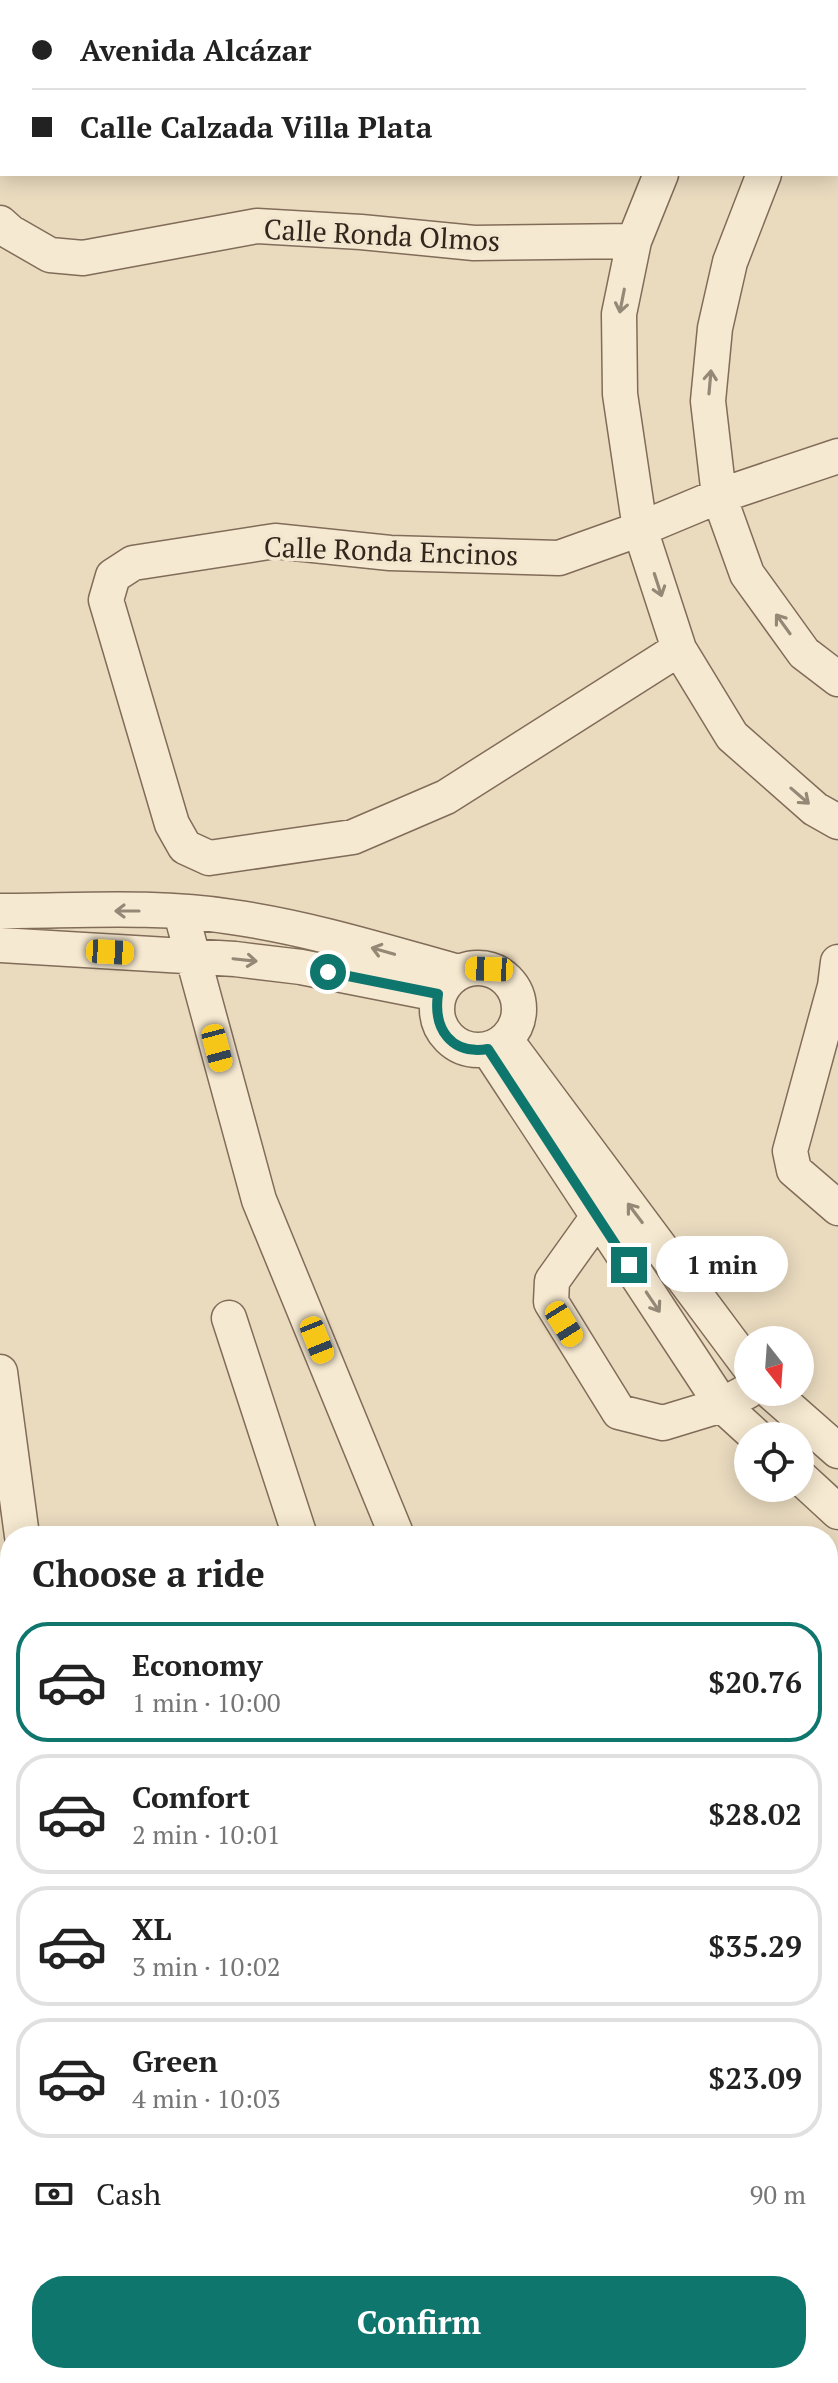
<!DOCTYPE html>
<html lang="en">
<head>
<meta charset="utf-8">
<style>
	:root { --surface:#fff; --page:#f6f6f6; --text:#222; --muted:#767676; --line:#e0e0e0; --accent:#0f766e }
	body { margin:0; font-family:"PT Serif",serif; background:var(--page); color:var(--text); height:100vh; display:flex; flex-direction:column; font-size:30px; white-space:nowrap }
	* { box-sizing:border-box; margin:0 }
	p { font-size:26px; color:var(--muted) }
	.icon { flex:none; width:44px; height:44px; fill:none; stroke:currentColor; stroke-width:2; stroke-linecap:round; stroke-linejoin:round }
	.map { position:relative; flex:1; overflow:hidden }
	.sheet { position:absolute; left:0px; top:1526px; width:838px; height:858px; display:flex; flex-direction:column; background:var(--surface); border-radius:32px 32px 0 0; box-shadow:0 4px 20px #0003 }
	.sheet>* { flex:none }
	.guide { position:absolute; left:0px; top:0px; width:838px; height:176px; box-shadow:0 4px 20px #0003; display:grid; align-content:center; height:176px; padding:0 32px; background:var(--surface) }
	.needle { width:52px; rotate:163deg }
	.fabs { position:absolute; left:734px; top:1326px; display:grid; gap:16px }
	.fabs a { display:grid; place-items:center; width:80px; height:80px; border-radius:50%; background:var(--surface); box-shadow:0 4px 20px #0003; font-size:40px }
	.end { position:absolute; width:36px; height:36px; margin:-18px; border:10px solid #0f766e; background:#fff; box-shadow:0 0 0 4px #fff }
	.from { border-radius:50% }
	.bubble { position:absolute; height:56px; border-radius:28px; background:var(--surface); box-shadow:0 4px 20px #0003; font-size:26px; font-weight:700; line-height:56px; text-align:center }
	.car { position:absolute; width:24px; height:48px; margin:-24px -12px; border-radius:10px; box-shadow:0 0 6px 2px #0007; background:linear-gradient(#f5c518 24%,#345 0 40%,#f5c518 0 76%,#345 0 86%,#f5c518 0) }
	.guide b { display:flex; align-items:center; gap:28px; height:76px; font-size:30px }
	.guide b+b { border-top:2px solid var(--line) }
	.guide i { width:20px; height:20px; background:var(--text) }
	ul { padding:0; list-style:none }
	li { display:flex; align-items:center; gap:24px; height:120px; margin:0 16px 12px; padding:0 16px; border:4px solid var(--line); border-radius:32px }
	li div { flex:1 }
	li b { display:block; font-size:30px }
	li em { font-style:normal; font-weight:700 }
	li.active { border-color:var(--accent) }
	li>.icon { width:72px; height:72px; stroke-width:1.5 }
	h2 { padding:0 32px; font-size:36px; line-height:96px }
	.pay { display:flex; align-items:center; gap:20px; height:88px; padding:0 32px; font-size:30px }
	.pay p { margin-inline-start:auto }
	.cta { display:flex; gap:16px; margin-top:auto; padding:16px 32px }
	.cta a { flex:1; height:92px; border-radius:32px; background:var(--accent); color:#fff; font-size:32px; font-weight:700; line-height:92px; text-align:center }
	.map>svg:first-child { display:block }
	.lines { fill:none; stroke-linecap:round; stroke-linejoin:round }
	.minor-casing { stroke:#816c59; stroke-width:37 }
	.minor { stroke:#f6e9d1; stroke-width:34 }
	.oneway { stroke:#948876 }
	.route { stroke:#0f766e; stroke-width:10 }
	.labels { text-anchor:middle; stroke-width:7; stroke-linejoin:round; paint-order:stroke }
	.street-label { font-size:28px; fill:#31261c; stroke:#f2e6ce }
</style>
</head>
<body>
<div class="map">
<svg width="838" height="2383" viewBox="0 0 838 2383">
	<rect width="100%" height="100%" fill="#eadbbf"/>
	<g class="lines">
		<defs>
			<path id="minor" d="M759,2L760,0
				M836,14L838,10
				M836,110H838
				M661,174L634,241L619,314L620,394L640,529L679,649L732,736L815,809L838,822
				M764,174L730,262L715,328L708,401L719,496L747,574L804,653L838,679
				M0,223L10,232L50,255L83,258L257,226L361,232L474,243L634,241
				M679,649L446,797L353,837L209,858L185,847L172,824L106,600L113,576L133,563L275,541L390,553L559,558L640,529L719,496L838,456
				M0,911C77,911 156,905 232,917C309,928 383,951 458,972
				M181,913L259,1200L397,1536
				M0,945L235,959L301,967L438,994
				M838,962L835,986L790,1151L794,1170L838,1208
				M437 1009a41 41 0 1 1 82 0a41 41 0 1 1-82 0Z
				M488,1049L722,1405L756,1436
				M514,1051L748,1365
				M597,1218L552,1281L551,1302L619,1412L663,1423L722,1405L748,1391
				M229,1318L300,1536
				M0,1372L22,1536
				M771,1392L838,1451
				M800,1477L838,1512
				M0,1653L10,1726
				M828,1748L838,1755
				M0,2005L10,2003
				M0,2229L10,2212
				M828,2247L838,2263
				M205,2374L208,2383"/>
		</defs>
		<!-- minor casing -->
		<use href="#minor" class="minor-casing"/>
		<!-- minor -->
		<use href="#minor" class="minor"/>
	</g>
	<!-- one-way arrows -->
	<defs><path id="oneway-shaft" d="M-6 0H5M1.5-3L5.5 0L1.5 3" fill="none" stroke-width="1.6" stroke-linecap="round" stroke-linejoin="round" transform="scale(2)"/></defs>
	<g class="oneway">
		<use href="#oneway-shaft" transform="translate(622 301) rotate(101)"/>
		<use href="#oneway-shaft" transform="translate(710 382) rotate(-85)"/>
		<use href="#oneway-shaft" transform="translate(658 585) rotate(72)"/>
		<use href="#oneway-shaft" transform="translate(783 624) rotate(-126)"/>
		<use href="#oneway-shaft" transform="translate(800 796) rotate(41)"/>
		<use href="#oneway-shaft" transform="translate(127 911) rotate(180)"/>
		<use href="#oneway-shaft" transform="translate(383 951) rotate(-164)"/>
		<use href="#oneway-shaft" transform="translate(245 960) rotate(6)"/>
		<use href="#oneway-shaft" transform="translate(635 1213) rotate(-127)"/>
		<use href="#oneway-shaft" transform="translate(653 1302) rotate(56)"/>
	</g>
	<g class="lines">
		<!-- route -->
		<path class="route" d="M328,972L438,994C433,1029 451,1055 488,1049L629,1265"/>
	</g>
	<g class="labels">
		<!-- street labels -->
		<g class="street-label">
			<text transform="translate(382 235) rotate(3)" y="10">Calle Ronda Olmos</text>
			<text transform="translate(391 551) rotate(2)" y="10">Calle Ronda Encinos</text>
		</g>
	</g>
</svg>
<div class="fabs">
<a><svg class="needle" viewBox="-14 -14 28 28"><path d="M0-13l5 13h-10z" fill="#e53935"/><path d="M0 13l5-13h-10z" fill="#767676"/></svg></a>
<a><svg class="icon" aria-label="locate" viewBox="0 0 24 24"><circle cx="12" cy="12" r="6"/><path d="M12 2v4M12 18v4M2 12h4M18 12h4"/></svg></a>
</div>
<i class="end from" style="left:328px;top:972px"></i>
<i class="end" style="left:629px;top:1265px"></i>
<div class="bubble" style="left:656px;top:1236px;width:132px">1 min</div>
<i class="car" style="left:110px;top:952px;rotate:93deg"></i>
<i class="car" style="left:489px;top:969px;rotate:272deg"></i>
<i class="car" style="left:217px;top:1048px;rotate:165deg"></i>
<i class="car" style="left:564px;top:1324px;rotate:148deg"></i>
<i class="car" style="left:317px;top:1340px;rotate:158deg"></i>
<div class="guide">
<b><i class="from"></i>Avenida Alcázar</b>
<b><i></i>Calle Calzada Villa Plata</b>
</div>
<section class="sheet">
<h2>Choose a ride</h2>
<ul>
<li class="active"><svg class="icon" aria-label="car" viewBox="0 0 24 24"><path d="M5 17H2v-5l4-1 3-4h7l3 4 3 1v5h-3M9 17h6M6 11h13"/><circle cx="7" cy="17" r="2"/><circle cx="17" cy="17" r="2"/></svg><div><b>Economy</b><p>1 min · 10:00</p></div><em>$20.76</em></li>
<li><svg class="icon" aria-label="car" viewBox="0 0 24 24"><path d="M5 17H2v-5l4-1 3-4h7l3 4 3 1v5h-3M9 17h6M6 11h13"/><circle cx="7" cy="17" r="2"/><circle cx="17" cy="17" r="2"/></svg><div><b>Comfort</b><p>2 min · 10:01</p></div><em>$28.02</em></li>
<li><svg class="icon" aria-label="car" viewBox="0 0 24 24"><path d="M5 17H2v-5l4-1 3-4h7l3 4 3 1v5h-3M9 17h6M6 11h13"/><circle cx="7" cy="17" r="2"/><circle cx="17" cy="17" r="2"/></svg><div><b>XL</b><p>3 min · 10:02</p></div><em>$35.29</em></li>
<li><svg class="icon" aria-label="car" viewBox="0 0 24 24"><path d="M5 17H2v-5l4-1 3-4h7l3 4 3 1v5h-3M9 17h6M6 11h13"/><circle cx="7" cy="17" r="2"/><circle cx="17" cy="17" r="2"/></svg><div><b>Green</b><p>4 min · 10:03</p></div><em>$23.09</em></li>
</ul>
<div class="pay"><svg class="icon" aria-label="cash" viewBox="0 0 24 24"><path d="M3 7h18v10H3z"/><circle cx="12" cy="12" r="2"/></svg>Cash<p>90 m</p></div>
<div class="cta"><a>Confirm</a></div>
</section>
</div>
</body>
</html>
